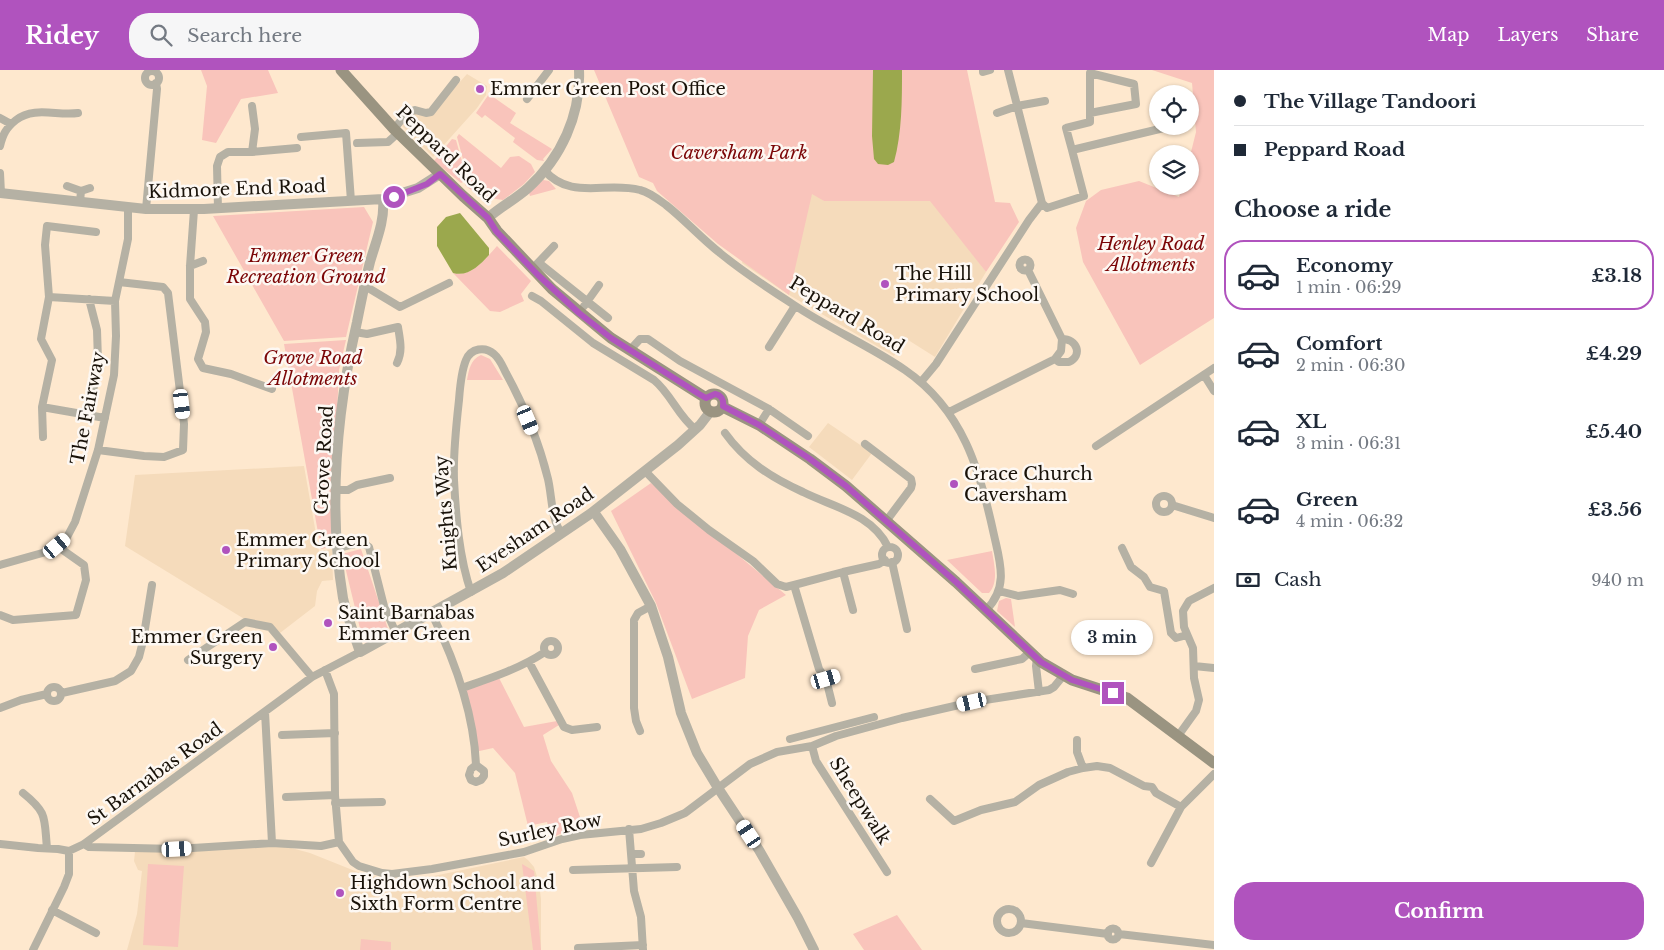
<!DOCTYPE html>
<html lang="en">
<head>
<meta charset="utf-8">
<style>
	:root { --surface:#fff; --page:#f6f6f7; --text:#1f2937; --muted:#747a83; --line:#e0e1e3; --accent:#b053be }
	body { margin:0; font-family:"Libre Baskerville",serif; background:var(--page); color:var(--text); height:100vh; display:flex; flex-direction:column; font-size:19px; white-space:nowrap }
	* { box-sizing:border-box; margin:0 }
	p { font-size:16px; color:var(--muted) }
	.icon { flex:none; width:28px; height:28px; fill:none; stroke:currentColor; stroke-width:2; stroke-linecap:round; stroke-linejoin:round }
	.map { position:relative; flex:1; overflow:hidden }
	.side { display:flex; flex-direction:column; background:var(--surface); width:450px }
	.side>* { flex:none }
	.banner { display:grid; align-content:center; height:110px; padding:0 20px; background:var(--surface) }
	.fabs { position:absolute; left:1149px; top:15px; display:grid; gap:10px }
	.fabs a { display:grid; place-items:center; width:50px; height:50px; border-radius:50%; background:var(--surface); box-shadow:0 1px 4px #0004; font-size:25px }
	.end { position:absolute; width:22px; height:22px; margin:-11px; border:6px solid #b053be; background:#fff; box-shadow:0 0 0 2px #fff }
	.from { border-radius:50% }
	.bubble { position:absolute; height:35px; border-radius:18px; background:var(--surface); box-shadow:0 1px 4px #0004; font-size:16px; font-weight:700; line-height:35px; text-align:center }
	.car { position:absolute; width:15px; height:30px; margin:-15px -8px; border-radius:6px; box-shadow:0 0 4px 1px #0007; background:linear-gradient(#fff 24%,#345 0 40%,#fff 0 76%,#345 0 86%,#fff 0) }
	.banner b { display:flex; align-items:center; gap:18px; height:48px; font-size:19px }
	.banner b+b { border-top:1px solid var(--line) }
	.banner i { width:12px; height:12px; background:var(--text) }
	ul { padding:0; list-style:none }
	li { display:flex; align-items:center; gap:15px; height:70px; margin:0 10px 8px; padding:0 10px; border:2px solid transparent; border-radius:20px }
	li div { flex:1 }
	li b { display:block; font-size:19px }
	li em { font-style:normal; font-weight:700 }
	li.selected { border-color:var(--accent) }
	li>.icon { width:45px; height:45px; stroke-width:1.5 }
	h2 { padding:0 20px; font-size:22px; line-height:60px }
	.pay { display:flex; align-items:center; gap:12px; height:55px; padding:0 20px; font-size:19px }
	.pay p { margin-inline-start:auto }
	.primary-button { display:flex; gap:10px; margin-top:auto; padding:10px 20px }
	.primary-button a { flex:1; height:58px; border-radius:20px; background:var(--accent); color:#fff; font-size:20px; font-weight:700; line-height:58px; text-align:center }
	header { display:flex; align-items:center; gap:30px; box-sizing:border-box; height:70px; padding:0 25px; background:var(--accent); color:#fff }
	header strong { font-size:24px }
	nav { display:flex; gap:28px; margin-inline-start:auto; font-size:18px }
	.search { width:350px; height:45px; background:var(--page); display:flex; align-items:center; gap:12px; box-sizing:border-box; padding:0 18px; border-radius:20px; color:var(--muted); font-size:19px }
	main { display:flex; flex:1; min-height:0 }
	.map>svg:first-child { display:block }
	.built { fill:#f5dbbb }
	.green { fill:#f9c4bb }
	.water { fill:#9ba84d }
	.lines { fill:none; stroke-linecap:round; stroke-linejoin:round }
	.minor { stroke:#b5b1a4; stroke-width:8 }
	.tertiary { stroke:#b5b1a4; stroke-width:10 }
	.secondary { stroke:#9a9481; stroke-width:11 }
	.route { stroke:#b053be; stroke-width:6 }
	.poi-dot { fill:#b053be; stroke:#fdf8f3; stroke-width:2 }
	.labels { text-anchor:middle; stroke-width:5; stroke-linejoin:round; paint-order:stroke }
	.poi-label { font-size:18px; fill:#191209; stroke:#fdf8f3; text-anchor:start }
	.park-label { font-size:18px; font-style:italic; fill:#7b0506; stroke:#fdf8f3 }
	.street-label { font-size:18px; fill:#191209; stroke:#fdf8f3 }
</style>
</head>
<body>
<header>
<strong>Ridey</strong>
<div class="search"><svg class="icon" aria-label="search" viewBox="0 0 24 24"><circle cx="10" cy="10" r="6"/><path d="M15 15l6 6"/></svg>Search here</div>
<nav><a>Map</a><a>Layers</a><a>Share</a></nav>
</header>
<main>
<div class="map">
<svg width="1214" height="880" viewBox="0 0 1214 880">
	<rect width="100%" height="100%" fill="#fee8ce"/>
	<!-- built -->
	<path class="built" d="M467,4L487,16L486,25L477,38L433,87L402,56L414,42L432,43Z
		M771,90L824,131H931L956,162L986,202L935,287L905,268L894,286L789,225L742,193Z
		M828,353L872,383L852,410L809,377Z
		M304,396L319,481L332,479L333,510L322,511L317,521L315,536L280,563L269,554L255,550H246L125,476L135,405Z
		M280,775L310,783L365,805L384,808L380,818L387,816L392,811L399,812L408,809L410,811L524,787L528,790L534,797L539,813L541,829V880H127L137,844L142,801L138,800L134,791L135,782Z"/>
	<!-- green -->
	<path class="green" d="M201,0H268L278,23L241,29L216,73L202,70L207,16Z
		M594,0H967L995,132L1010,133L1019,152L986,202L930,131H824L812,124L789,225L718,174L657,121L653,113L639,107Z
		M1152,0H1214V248L1140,295L1083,192L1076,158L1086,131L1101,120L1139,111L1179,127L1182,116H1190V86L1196,62L1192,13Z
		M489,24L516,43L510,53L552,79L543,89L544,91L537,90L513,72L515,68L485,45L482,48L476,43Z
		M459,64L501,98L510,87L519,86L531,94L535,102L524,114L503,130C490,128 475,125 465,115L464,93L457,67Z
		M452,69L456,70L463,95V112L461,113L434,91Z
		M543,110L549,111L556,119L530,126L529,123Z
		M364,137L373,152L346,267L284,271L213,146Z
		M497,176L531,211L521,224L524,231L500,242L490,241L453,203C472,208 485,189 497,176Z
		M346,270L339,300L331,477L321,479L284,274Z
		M481,285L490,289L503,310H467C469,300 470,290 481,285Z
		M651,413L786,525L759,540L748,566L745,608L692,629L656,533L611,441Z
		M361,479L389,562L368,574L363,571L342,484Z
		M992,481C994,494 999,512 989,523H982L947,490Z
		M1006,528L1011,529L1015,557L997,541L999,531Z
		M498,606L524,657L557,651L559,655L543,665L551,691L572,723L584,759L569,760L551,768L547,752L528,756L515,703L493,678L475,682L462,618Z
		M148,794L184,796L178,877L143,875Z
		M522,794L534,801L541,880H533Z
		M897,845L922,880H864L853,864Z
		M361,869L391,872V880H360Z"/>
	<!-- water -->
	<path class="water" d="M873,0H902C902,30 902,63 894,92L888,95L878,94L874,89L872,66Z
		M460,143L489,178V185C479,196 468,207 453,203L437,176V157L446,147Z"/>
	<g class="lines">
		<!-- minor -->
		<path class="minor" d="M983,0V2L990,0
			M1008,0L1042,133L1047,138L1084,126L1072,80L1172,56
			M145 8a7 7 0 1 1 14 0a7 7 0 1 1-14 0Z
			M527,29L549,0
			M997,43L1017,36L1045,31
			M0,48L11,54
			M394,59L407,43L415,40L426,43L431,42L456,10
			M301,67L346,63L351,131
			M357,73L388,72L398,63
			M0,76C3,64 6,58 16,50C34,36 57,46 78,43
			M1072,80L1066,58L1090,52V3L1134,14L1136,34L1090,43
			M252,82L297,78
			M544,100C571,131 605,111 640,120C649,122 658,129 666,135C685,150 701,168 720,183C743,202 769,219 794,235C830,259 870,276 905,300C963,340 980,400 994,465C1000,492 1009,517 986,540
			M0,103L1,123
			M67,116L81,121
			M80,132L81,121L90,118
			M146,139L157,19L156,13
			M218,139L217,96L220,87L228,82H252L255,59L252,36
			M194,140L190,196V229L205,252L206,262L198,289L203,298L231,304L272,319
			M96,162L47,156L45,175L49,227L41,269L52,290L42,337L105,348
			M1019.5 195a5.5 5.5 0 1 1 11 0a5.5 5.5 0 1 1-11 0Z
			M539,193L608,248
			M190,196L203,191
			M535,196L554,176
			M1028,200L1062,269
			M365,216L400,237L449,213
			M532,226L541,231L593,273L654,310C671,324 678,346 695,359
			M49,227L115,231
			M584,236L599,215
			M355,262L367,264L398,257C400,270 403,281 397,293
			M1062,269C1077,269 1083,285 1069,292H1059L1055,289L1061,281Z
			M769,277L795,236
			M630,280L640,269H648L680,291L769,339L808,366
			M1204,305L1214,321
			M921,312L936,294L1029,150L1042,133
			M42,337L43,367
			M949,342L1055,289
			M89,345L98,291L97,260L89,229
			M759,355L769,339
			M725,363C745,391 772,408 803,422C833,437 872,444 888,477
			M865,374L911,409L912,414L911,418L887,450
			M1096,376L1214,298
			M98,380L144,386L164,387L183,380L184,354L168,223L163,217L119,212
			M646,402L677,434L709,460L753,491L777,514L786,517L794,515L843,502L879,494L885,490
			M336,420H348L357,415L390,408
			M1156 434a8 8 0 1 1 16 0a8 8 0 1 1-16 0Z
			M1172,435L1214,448
			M882 485a8 8 0 1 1 16 0a8 8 0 1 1-16 0Z
			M338,478C348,476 361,470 369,477L384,536L396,563
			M1122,478L1131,497L1144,507L1150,517L1164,521L1171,563L1176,568L1187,565
			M892,492L907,559
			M0,495L53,480L66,469L75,452L98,380L114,305L116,266L115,231L128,169V137
			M843,502L853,540
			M794,515L819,599L826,609L832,633
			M999,521L1018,526L1060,520L1073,524
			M471,522C459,487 456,447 454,410C453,383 456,357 459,330C460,317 461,302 466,290C471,278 485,276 494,284C500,289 503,297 506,303C524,336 539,372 548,409C552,426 551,448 561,463
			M432,544C455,591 474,642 476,695
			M0,545L13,550L76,545L86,510L84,495L57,476
			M544 578a7 7 0 1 1 14 0a7 7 0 1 1-14 0Z
			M1037,588L1036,596L1039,622
			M188,590L245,552L270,557L312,607
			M529,592L564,657L572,660L597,657
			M1194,596L1214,598
			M975,599L1022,589L1030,582
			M325,600L334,624L335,725L339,772L353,792L359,796L382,803L392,804L432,799L524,782L562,769L580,765L641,759L661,753L685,743L750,694L777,682L812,676L836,666L902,648L972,632L1049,620L1054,617L1063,606
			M826,609L836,606
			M47 624a7 7 0 1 1 14 0a7 7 0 1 1-14 0Z
			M462,618C491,608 519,599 545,582
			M62,623L115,611L131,601L139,587L143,571L152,515
			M0,638L21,630L47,624
			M265,642L272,773
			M640,661L636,651L634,638V550L638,543L651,536
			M282,665L335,663
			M1178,666L1196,641L1199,630L1194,608L1193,578L1184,557L1183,541L1189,531L1214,518
			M790,669L874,647
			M1077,670V682L1083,698
			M812,676L816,691L887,802
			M476,695L484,701V706L481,710L476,712L471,710L469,705L471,699Z
			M23,723C48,743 44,748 47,778
			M286,727L335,725
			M930,729L954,751L981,740L1015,732L1039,715L1068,702L1083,698L1097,696L1110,698L1144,716L1152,717L1156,723L1181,737
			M335,733L382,732
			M629,759L634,821L641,847L643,880
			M0,774L38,778L58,779L69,781L84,774L312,607L360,582
			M84,774L89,777L177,779L272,773L321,776L339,772
			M631,784H641
			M1151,793L1181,737L1214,704
			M573,800L677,797
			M997 851a12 12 0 1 1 24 0a12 12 0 1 1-24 0Z
			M52,840L96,863
			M1021,853L1108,864
			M1107.5 864a5.5 5.5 0 1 1 11 0a5.5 5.5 0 1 1-11 0Z
			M1119,864L1214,875
			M578,878L643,875
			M33,880L64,817L69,804V781"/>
		<!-- tertiary -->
		<path class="tertiary" d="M0,123L146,139H204L383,129L418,118L440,104
			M383,129C385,151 376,171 370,192C365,212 361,232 357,252C337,340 328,437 343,528C347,546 354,564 360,582L503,503L590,444L678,375L700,355L710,342
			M488,148C500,137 516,129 528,118C561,88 581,45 579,0
			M594,442L620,479L651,536L668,587L681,643L697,683L718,718L759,780L798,848L814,880"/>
		<!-- secondary -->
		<path class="secondary" d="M341,0L394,59L463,126L488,148L497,161L552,219L611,268L706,328
			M705 333a9 9 0 1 1 18 0a9 9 0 1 1-18 0Z
			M723,337L759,355L810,389L846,416L956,512L1041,592L1072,610L1127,628L1214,693"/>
	</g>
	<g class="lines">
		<!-- route -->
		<path class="route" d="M394,127L427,114L440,104L488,148L496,161L538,205L579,243L611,268L699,324L706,328L715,324C721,325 724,330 723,336L759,355L810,389L846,416L956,512L1041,592L1072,610L1113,623"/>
	</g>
	<!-- markers -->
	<g class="poi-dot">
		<circle cx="480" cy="19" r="5"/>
		<circle cx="885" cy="214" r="5"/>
		<circle cx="954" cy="414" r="5"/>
		<circle cx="226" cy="480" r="5"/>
		<circle cx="328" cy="553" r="5"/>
		<circle cx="273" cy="577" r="5"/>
		<circle cx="340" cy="823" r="5"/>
	</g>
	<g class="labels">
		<!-- poi labels -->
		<g class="poi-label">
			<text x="490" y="25">Emmer Green Post Office</text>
			<text x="895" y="210">The Hill<tspan x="895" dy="21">Primary School</tspan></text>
			<text x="964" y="410">Grace Church<tspan x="964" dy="21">Caversham</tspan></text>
			<text x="236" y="476">Emmer Green<tspan x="236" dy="21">Primary School</tspan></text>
			<text x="338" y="549">Saint Barnabas<tspan x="338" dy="21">Emmer Green</tspan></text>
			<text x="263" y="573" text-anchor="end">Emmer Green<tspan x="263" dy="21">Surgery</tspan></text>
			<text x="350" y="819">Highdown School and<tspan x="350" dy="21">Sixth Form Centre</tspan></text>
		</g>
		<!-- park labels -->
		<g class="park-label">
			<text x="739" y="89">Caversham Park</text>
			<text x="1151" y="180">Henley Road<tspan x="1151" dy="21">Allotments</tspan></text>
			<text x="306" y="192">Emmer Green<tspan x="306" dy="21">Recreation Ground</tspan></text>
			<text x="313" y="294">Grove Road<tspan x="313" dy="21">Allotments</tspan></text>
		</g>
		<!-- street labels -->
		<g class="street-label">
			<text transform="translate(446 84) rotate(44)" y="6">Peppard Road</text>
			<text transform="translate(237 119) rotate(-2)" y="6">Kidmore End Road</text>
			<text transform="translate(847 245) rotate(31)" y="6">Peppard Road</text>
			<text transform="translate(88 338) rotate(-79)" y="6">The Fairway</text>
			<text transform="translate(324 390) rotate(-87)" y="6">Grove Road</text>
			<text transform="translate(446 443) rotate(-95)" y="6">Knights Way</text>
			<text transform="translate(535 460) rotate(-34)" y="6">Evesham Road</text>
			<text transform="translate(155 704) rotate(-36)" y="6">St Barnabas Road</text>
			<text transform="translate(860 731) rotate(58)" y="6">Sheepwalk</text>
			<text transform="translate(550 760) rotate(-12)" y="6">Surley Row</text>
		</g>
	</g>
</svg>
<div class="fabs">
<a><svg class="icon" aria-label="locate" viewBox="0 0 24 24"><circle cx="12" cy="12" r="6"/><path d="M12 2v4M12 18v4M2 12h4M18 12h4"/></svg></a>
<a><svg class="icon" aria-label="layers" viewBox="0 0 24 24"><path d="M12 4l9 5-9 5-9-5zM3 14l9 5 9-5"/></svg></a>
</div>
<i class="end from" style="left:394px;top:127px"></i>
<i class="end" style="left:1113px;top:623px"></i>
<div class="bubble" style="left:1071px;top:550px;width:82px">3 min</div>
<i class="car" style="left:182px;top:334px;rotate:173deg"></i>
<i class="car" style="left:528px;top:350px;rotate:157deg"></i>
<i class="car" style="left:57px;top:476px;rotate:50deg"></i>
<i class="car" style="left:826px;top:609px;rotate:74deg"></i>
<i class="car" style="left:972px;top:632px;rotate:257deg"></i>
<i class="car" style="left:749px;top:764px;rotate:326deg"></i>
<i class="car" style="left:177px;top:779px;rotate:87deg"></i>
</div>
<section class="side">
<div class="banner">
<b><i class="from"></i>The Village Tandoori</b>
<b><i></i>Peppard Road</b>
</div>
<h2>Choose a ride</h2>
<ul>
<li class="selected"><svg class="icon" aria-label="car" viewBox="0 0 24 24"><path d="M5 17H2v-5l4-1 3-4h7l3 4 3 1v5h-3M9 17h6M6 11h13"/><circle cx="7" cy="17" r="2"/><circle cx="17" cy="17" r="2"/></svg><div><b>Economy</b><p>1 min · 06:29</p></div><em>£3.18</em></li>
<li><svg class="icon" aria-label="car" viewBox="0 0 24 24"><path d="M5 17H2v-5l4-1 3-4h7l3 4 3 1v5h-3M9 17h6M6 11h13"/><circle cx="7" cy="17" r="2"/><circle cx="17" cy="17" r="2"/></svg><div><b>Comfort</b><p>2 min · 06:30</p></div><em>£4.29</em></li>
<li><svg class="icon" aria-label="car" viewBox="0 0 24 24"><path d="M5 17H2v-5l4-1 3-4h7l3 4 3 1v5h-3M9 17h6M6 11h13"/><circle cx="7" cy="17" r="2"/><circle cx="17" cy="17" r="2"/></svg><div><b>XL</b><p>3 min · 06:31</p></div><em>£5.40</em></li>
<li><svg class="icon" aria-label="car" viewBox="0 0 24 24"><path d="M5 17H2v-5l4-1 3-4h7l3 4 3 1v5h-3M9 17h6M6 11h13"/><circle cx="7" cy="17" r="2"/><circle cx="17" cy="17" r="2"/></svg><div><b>Green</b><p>4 min · 06:32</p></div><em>£3.56</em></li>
</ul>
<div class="pay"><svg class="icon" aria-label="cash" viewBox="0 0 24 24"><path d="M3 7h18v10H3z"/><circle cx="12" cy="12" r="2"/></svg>Cash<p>940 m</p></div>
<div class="primary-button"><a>Confirm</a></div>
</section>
</main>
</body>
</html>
